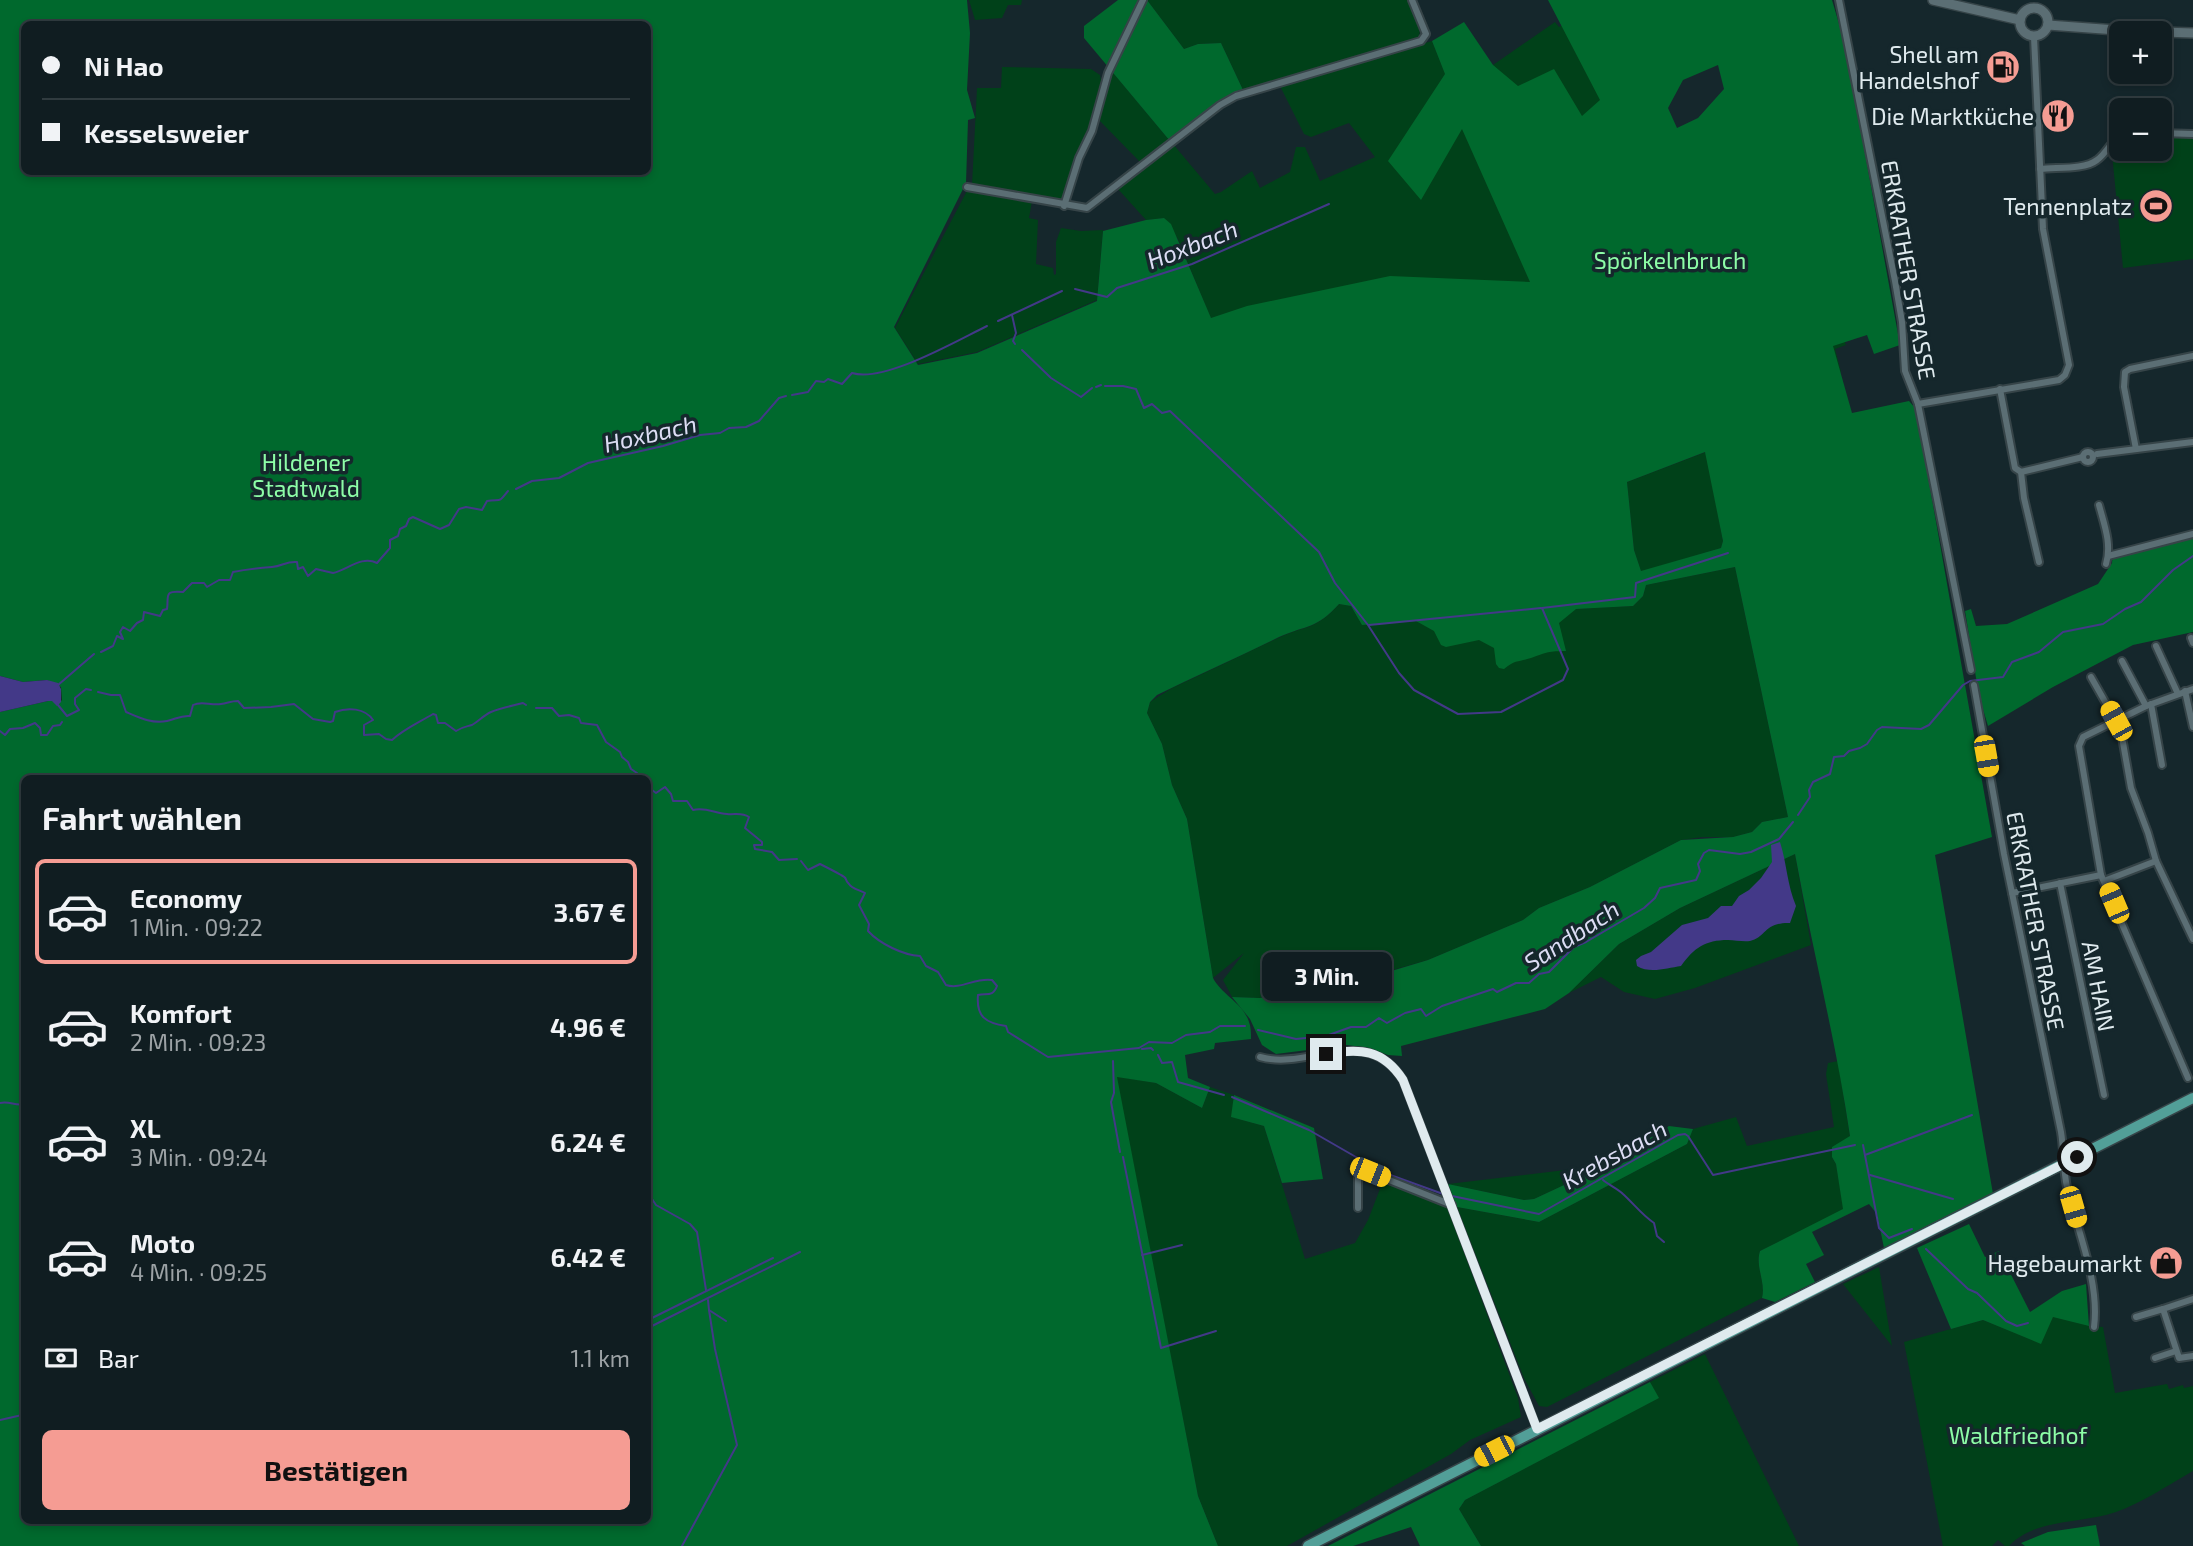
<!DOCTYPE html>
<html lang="de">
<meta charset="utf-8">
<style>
:root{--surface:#101d21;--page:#1e2a2e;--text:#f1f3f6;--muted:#9ca2a5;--line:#303b3f;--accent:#f59c93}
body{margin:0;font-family:"Exo 2",sans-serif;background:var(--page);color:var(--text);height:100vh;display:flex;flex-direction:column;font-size:26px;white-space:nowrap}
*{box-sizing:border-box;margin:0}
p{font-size:23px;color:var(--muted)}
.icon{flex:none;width:38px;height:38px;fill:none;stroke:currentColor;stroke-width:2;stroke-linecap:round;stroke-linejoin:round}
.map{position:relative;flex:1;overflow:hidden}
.panel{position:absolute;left:21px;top:775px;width:630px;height:749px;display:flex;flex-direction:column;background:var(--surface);border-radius:10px;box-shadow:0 4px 10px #0003,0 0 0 2px var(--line)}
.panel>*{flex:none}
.hud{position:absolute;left:21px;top:21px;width:630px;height:154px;border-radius:10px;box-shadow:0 4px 10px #0003,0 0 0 2px var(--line);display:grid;align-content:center;height:154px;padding:0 21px;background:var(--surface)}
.tools{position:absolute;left:2109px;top:21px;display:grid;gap:14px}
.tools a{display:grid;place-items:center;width:63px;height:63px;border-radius:10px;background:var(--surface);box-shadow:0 4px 10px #0003,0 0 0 2px var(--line);font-size:35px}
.end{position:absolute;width:32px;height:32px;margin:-16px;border:9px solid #dfeaee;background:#111;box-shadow:0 0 0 4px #111}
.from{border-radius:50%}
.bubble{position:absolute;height:49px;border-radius:10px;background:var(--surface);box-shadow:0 4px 10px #0003,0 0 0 2px var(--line);font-size:23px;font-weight:700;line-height:49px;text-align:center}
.car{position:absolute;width:21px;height:42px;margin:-21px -10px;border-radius:9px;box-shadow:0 0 5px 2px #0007;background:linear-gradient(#f5c518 24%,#345 0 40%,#f5c518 0 76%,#345 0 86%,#f5c518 0)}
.hud b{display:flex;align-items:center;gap:24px;height:66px;font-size:26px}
.hud b+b{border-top:2px solid var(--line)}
.hud i{width:18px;height:18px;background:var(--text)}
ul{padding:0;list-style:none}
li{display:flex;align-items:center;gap:21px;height:105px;margin:0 14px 10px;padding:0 7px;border:4px solid transparent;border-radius:10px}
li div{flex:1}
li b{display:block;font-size:26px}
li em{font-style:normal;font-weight:700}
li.selected{border-color:var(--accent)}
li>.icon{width:63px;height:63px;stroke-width:1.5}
h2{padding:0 21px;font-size:32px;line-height:84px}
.pay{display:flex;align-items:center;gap:18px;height:77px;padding:0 21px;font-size:26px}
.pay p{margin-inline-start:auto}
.primary-button{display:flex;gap:14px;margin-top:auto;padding:14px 21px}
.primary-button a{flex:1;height:80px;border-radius:10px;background:var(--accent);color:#111;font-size:28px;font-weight:700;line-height:80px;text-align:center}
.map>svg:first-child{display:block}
.green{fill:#004119}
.forest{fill:#00692d;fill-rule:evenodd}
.water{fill:#433988}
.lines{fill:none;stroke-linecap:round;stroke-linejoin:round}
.stream{stroke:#433988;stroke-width:2}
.street-casing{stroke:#364448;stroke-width:10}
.secondary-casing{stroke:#364448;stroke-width:12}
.primary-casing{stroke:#364448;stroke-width:13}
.street{stroke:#5b6e74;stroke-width:6}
.secondary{stroke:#5b6e74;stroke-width:9}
.primary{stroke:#529f98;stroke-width:10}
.route{stroke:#dfeaee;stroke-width:9}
.labels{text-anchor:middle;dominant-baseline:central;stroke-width:7;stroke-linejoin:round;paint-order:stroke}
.poi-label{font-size:23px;fill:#dfeaee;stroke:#15272c;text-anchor:end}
.park-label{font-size:23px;fill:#8dfda7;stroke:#15272c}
.street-label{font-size:23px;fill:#dfeaee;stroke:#15272c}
.water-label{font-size:24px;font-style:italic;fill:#dcddf4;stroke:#15272c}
</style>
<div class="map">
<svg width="2193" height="1546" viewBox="0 0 2193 1546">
<rect width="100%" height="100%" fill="#15272c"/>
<g class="green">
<polygon points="969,0 1022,0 1021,5 1008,5 1002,18 975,20"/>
<polygon points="1147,0 1408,0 1420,30 1419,37 1243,90 1221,43 1198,44 1184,49"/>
<path d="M1555,22L1559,27L1563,25L1612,109L1812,251L1846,345L1835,349L1841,372L1729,405L1506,488L1576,609L1633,606L1643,596L1646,585L1735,567L1788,817L1762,822L1752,832L1733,837H1702L1681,840L1590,887L1539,908L1523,920L1428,960L1378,974L1260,998L1232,997L1223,980L1244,953L1213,978L1187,819L1172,785L1162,744L1147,713L1150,702L1172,688C1207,672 1242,655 1278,638C1306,625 1316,630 1339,604L1351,606L1362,625L1224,314L1211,319L1178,239L1164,218L1146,220L1118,189L1173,144L1215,194L1221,192L1252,171L1260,188L1290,172L1296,147H1305L1320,181L1375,157L1349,123L1311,137L1304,134L1280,86L1432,41L1445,73L1506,77L1493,65Z"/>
<polygon points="1002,67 1091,69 1100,75 1101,81 1088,131 1060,203 972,185 977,88 1001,88"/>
<polygon points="1111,70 1170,141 1142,164 1098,119"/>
<polygon points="2160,137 2193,138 2193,259 2123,268 2112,153 2114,147 2121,140 2121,149 2160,149"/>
<polygon points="969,187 1032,201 1029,218 1038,220 1036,264 1053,268 1054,275 1056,274 1056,242 1061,228 1081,231 1103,230 1097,300 977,352 918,364 895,328"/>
<polygon points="1706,452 1723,541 1721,548 1641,572 1634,550 1627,482"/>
<polygon points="1795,854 1811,945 1695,988 1655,999 1624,992 1601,977 1569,993 1619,944 1680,908"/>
<path d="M1838,1061L1850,1137L1832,1147V1157L1836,1164L1844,1210L1760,1251C1755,1267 1766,1282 1762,1298L1547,1407L1539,1406L1524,1378L1457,1207L1539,1222L1687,1144L1693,1129L1736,1117L1747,1146L1834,1127L1826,1074L1828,1063Z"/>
<polygon points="1116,1076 1156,1083 1202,1108 1210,1087 1234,1095 1232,1117 1264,1126 1305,1259 1355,1243 1368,1220 1383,1181 1446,1204 1518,1398 1521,1417 1470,1440 1451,1454 1287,1546 1218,1546 1198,1496"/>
<polygon points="1607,1165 1534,1199 1524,1200 1448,1184"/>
<polygon points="1879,1267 1892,1346 1843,1284"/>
<path d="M2053,1316L2089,1326L2103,1327L2115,1393L2167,1384L2169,1389L2183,1385L2184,1388L2193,1386V1471C2170,1484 2140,1504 2116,1512C2082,1524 2035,1518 2009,1546H2005L1998,1540L1992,1546H1943L1904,1342L1983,1320L2040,1343Z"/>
<polygon points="1705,1354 1799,1546 1481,1546 1459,1509 1465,1500 1658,1398 1650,1382"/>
</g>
<g class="forest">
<path d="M0,0H967L970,33L967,90L975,118L968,120L966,183L894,327L918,365L977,353L1097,301L1103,231L1146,220L1164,218L1171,224L1211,318L1247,306L1390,276L1530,282L1462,129L1421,200L1388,161L1445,74L1432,41L1464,22L1493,65L1518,86L1554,69L1582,116L1600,100L1548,0H1832L1845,44L1900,345L1874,354L1867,335L1833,346L1852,413L1909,401L1916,409L1992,837L1935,855L1993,1194L1884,1248L1877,1214L1869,1204L1812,1232L1824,1255L1806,1264L1815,1282L1775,1302L1762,1298C1766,1282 1755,1267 1760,1251L1843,1209L1836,1164L1832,1157V1147L1850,1136C1836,1041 1812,948 1795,854L1680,908L1619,944L1569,993L1545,1009L1401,1046L1402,1056L1388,1055L1370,1048L1347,1045L1276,1054L1262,1045L1250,1019L1232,997L1260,998L1378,975L1428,960L1523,920L1539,908L1590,887L1681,840L1733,837L1752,832L1762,822L1788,817L1735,567L1646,585L1643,596L1633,606L1576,609L1559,623L1566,651C1549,651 1547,652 1531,658C1519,662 1516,659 1504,669L1499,668L1496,664L1494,648L1479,640L1446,647L1441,645L1434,631L1416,621L1362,625L1351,606L1339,604C1317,629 1306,625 1279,637C1239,657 1197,675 1157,695L1150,702L1147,713L1162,744L1172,785L1187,819L1213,978C1221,994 1244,1004 1249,1022C1251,1027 1251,1034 1251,1039L1215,1043L1214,1049L1185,1055L1188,1078L1210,1087L1202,1108L1156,1083L1117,1077L1198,1496L1218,1546H0V712L48,701L52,700L57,705L62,700L61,687L47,680L23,682L0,676ZM24,24H648V172H24ZM1718,65L1724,89L1698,118L1677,128L1668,108L1683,80ZM1705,452L1723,541L1721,548L1641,571L1634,550L1627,482ZM24,779H648V1521H24Z"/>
<polygon points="1118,0 1147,0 1184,49 1198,44 1221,43 1243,90 1230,97 1170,141 1084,38 1084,26"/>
<polygon points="2193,530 2193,632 2133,645 2053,687 1988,726 1979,696 1965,611 1971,609 1976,626 2007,624 2098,584 2112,563 2113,552"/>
<polygon points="1234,1095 1314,1128 1323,1179 1282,1183 1264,1126 1231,1117"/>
<polygon points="1669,1126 1693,1129 1687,1144 1539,1222 1457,1207 1448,1184 1524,1200 1534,1199 1607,1165"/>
<polygon points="1969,1224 1985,1257 1999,1251 2030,1312 2062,1291 2086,1284 2089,1326 2053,1317 2041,1344 1983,1320 1951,1329 1917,1248"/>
<polygon points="1650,1382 1659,1398 1465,1500 1459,1509 1481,1546 1420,1546 1411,1527 1353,1546 1328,1546"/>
<polygon points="2096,1525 2100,1546 2025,1546 2021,1543 2048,1532"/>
</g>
<g class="water">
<polygon points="0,676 23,682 47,680 58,683 61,689 61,702 57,706 52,701 48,701 0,712"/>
<path d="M1780,842C1787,864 1787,885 1796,906L1790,923C1764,922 1766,938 1750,941C1743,942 1735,940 1728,940C1705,940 1694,948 1681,966C1667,968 1650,974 1637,966L1636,960L1641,956L1651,952L1682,925L1708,918L1721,906H1732L1739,896L1749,890L1761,878L1772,862L1771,845Z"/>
</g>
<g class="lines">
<g class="stream">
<polyline points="1075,289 1107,297 1117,288 1192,264 1329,204"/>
<polyline points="1012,315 1016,333 1013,341 1015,344"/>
<polyline points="998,321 1062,291"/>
<polyline points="1022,350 1051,378 1081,397 1092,388"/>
<polyline points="1105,386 1123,386 1136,389 1144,408 1152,404 1162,413 1170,411 1319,552 1335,583 1368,625 1399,673 1414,690 1458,714 1501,712 1563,680 1568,669 1542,608 1635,597 1636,583 1728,553"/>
<polyline points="1096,387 1101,385"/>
<path d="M792,395L808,392L816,381L824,382L828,379L842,384L852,373C884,383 956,341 987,326"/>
<polyline points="516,489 532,481 559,478 588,463 663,446 700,435 720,433 729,428 746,427 759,421 779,398 786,396"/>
<polyline points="1369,625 1541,608"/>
<path d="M101,652L113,646L117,636L123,639L120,632L123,627L130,631L137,623L143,620L144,612L160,616L163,610L167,609C169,596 163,590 183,592L192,583H204L207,587L219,580H230L233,572C247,569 258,568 272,567C283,566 286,561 297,562L298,569L303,567L308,576L316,569L333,573C347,570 362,555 377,563L390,548V540L398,536L400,529L406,526L409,519L413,517L440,529L449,525L459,509L466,507L482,510L487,501C503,499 498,503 508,491"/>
<polyline points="58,685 94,654"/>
<path d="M98,692L111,695H120L126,712C140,718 152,724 167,721C176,719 181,715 190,716L193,705C202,700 211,706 221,704C228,703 231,701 238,701L244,708L271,707L294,704L313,719L330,722L333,721L335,712C348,707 365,708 373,720L364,725V735L379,734L386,739L392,740C404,729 418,723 433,714L436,715L438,723H445L456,731C462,727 465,727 472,725C479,721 484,715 491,712C501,708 512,706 523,703L526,705"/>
<polyline points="58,705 67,716 79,710 75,704 75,698 86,689 91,690"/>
<polyline points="536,708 552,708 559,716 569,715 579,718 581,723 597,725 606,742 620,752 622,757 628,762 631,769 637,773 639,779"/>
<polyline points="0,731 5,735 10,729 23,728 35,723 40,728 41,735 47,735 53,726 60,725 62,722"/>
<path d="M648,787L656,793L665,787L671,794L673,801H687L693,810C706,807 714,813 727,814C735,815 741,812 749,817L745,828L762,842V845H754L755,849L772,852L779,860L797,859"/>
<polyline points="1798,815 1810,797 1809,790 1813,782 1830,774 1834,757 1844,756 1849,751 1860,748 1867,744 1877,730 1882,727 1921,729 1929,725 1963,685 1970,681 2003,677 2012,662 2039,652 2063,632 2103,624 2125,609 2141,602 2173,570 2193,556"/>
<path d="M801,861L808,870L820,864C826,867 834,871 841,875C849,879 843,878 849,884C852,889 860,890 865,893L859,905L869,924L868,931C880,944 903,955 920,956L926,966L938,972L946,985C961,990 976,977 992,980L997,986C993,997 987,993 978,995C976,1017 986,1023 1006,1026L1008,1032L1048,1057L1139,1048L1149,1042L1172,1043L1186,1035L1210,1032L1220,1026H1245"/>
<polyline points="1258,1030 1296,1039 1326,1036 1351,1027 1366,1027 1379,1018 1387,1023 1405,1013 1421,1009 1426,1016 1442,1006 1493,989 1497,992 1516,983 1529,983 1539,974 1549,972 1574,947 1586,942 1644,908 1655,898 1660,888 1696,880 1700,871 1698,864 1704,853 1709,850 1740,854 1751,852 1779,839 1793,822"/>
<polyline points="1142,1049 1151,1048 1153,1050"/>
<polyline points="1158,1055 1162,1063 1172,1062 1178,1082 1224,1095"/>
<polyline points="1113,1061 1114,1093 1111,1102 1120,1152"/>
<polyline points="1232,1097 1309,1130 1382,1172 1443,1194"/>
<path d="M0,1103C10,1101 15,1106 24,1104"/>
<polyline points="1863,1145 1879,1228 1889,1238 1912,1229"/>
<polyline points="1865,1155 1972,1115"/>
<polyline points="1123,1157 1161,1348 1216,1331"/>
<polyline points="1870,1175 1953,1199"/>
<path d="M1603,1180C1609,1185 1618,1189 1623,1194C1634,1204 1642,1215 1654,1223L1657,1236L1664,1242"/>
<polyline points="648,1193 656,1205 690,1224 697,1232 706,1290"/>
<polyline points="1452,1196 1539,1214 1678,1135 1685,1134 1688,1136 1713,1175 1855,1145"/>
<polyline points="1926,1249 1968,1289 1977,1293 2006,1321 2017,1326 2028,1323"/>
<polyline points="1142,1255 1182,1245"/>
<polyline points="708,1300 709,1310 726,1321"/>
<polyline points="648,1320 773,1258"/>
<polyline points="648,1328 800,1252"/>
<polyline points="0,1420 22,1415"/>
<polyline points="682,1546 737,1445 715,1349 709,1310"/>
</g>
<g class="street-casing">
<g id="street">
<polyline points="1839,0 1895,281 1902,322 1905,371 1918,404 1971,670"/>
<polyline points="2160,133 2193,134"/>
<path d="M2040,169C2057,167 2084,170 2097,160C2107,153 2111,141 2121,134"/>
<polyline points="967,187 1087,208 1220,105 1236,96 1421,41 1426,34 1412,0"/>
<polyline points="1064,206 1079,158 1092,131 1108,73 1143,0"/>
<polyline points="2000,389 2015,468 2021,472"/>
<polyline points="1918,404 2059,380 2065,375 2069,365 2043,229 2034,37"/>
<polyline points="2136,449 2124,387 2125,372 2130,369 2193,356"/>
<circle cx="2088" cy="457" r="5"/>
<polyline points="2097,454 2193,442"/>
<path d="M2099,505C2104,524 2112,544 2106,564"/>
<polyline points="2108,556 2193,534"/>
<polyline points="2039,562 2024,498 2021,472 2083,457"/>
<polyline points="2191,638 2193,643"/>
<polyline points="2156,646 2178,694"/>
<polyline points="2122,661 2146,706"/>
<polyline points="2091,677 2116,721"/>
<path d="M1974,685L2004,854L2061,1132C2064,1150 2063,1169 2067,1187C2077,1230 2100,1282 2094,1327"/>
<polyline points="2185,691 2193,727"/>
<polyline points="2151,704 2162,765"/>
<polyline points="2119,720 2131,788 2148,833 2156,861 2193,939"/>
<polyline points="2104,881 2156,861"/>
<polyline points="2060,883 2104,1095"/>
<polyline points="2012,893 2101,875"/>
<path d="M1260,1057C1310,1071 1366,1022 1403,1080L1537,1429"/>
<polyline points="2188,1078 2101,875 2079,746 2083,737 2146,706 2193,689"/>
<polyline points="1358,1208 1358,1178 1363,1173 1369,1172 1452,1205"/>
<polyline points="2193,1299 2163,1309 2179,1358 2193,1356"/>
<polyline points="2136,1317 2163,1309"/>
<polyline points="2155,1358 2176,1351"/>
</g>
</g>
<g class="secondary-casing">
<g id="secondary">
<polyline points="1933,0 2020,20"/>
<circle cx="2034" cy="22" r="14"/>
<polyline points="2048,25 2130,31 2193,33"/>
</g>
</g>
<g class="primary-casing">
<polyline id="primary" points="1308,1546 2193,1098"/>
</g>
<use href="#street" class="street"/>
<use href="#secondary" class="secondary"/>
<use href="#primary" class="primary"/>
</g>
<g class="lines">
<path class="route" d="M1326,1054C1360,1048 1383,1049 1403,1080L1537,1429L2077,1157"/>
</g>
<defs>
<g id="fuel-disc" transform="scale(1.75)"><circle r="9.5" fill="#f59c93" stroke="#15272c"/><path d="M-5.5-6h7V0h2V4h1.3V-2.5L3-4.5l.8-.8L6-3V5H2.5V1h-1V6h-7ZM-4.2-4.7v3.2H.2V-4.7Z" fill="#111"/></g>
<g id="restaurant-disc" transform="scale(1.75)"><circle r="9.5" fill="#f59c93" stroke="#15272c"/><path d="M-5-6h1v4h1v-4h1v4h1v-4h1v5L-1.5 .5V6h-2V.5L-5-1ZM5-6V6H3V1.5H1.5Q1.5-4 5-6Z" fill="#111"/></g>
<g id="stadium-disc" transform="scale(1.75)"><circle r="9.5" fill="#f59c93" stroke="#15272c"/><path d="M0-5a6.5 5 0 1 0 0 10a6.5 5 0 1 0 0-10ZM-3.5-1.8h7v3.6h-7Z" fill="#111"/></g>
<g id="shop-disc" transform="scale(1.75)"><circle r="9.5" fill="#f59c93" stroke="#15272c"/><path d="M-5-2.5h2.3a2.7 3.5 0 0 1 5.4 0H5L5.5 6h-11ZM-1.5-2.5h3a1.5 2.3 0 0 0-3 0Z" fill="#111"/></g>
</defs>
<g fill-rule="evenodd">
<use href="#fuel-disc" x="2003" y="67"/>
<use href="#restaurant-disc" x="2058" y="116"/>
<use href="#stadium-disc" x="2156" y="206"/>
<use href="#shop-disc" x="2166" y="1263"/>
</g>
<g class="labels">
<g class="poi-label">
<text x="1979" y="54">Shell am<tspan x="1979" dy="26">Handelshof</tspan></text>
<text x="2034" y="116">Die Marktküche</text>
<text x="2132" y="206">Tennenplatz</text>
<text x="2142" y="1263">Hagebaumarkt</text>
</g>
<g class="park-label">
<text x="1670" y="260">Spörkelnbruch</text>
<text x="306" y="462">Hildener<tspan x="306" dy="26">Stadtwald</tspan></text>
<text x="2018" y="1435">Waldfriedhof</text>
</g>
<g class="street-label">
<text transform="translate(1909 270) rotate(80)">ERKRATHER STRASSE</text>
<text transform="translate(2036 921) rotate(79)">ERKRATHER STRASSE</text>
<text transform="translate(2099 986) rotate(79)">AM HAIN</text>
</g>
<g class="water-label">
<text transform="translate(1192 244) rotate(-21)">Hoxbach</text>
<text transform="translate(650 433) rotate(-13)">Hoxbach</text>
<text transform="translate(1571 935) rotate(-33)">Sandbach</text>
<text transform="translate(1614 1154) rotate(-29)">Krebsbach</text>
</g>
</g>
</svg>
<div class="tools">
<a>+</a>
<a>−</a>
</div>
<i class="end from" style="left:2077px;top:1157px"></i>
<i class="end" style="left:1326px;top:1054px"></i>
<div class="bubble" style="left:1262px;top:952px;width:130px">3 Min.</div>
<i class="car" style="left:2116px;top:721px;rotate:331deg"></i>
<i class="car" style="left:1986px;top:756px;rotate:170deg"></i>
<i class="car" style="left:2114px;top:903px;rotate:337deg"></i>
<i class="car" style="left:1370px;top:1172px;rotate:112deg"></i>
<i class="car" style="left:2073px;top:1207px;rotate:164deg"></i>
<i class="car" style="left:1494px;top:1451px;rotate:243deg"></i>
<div class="hud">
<b><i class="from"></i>Ni Hao</b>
<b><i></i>Kesselsweier</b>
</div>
<section class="panel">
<h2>Fahrt wählen</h2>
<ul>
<li class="selected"><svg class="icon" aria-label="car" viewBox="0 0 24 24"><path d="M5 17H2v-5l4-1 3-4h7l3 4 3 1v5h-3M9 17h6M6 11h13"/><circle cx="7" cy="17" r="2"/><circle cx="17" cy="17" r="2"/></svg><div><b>Economy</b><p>1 Min. · 09:22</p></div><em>3.67 €</em></li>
<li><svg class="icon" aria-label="car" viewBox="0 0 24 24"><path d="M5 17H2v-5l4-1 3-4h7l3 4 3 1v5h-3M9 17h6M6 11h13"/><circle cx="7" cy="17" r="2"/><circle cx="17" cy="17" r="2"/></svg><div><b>Komfort</b><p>2 Min. · 09:23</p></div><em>4.96 €</em></li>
<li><svg class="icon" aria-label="car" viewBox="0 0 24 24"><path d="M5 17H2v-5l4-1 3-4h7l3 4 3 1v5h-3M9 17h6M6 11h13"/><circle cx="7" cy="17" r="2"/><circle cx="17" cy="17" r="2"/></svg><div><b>XL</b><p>3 Min. · 09:24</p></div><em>6.24 €</em></li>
<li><svg class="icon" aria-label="car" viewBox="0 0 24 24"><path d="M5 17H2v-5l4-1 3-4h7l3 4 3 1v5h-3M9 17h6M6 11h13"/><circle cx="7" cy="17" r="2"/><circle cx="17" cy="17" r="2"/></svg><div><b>Moto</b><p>4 Min. · 09:25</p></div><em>6.42 €</em></li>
</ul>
<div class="pay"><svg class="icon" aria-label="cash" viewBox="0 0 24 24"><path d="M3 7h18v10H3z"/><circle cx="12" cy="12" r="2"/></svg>Bar<p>1.1 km</p></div>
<div class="primary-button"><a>Bestätigen</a></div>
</section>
</div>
